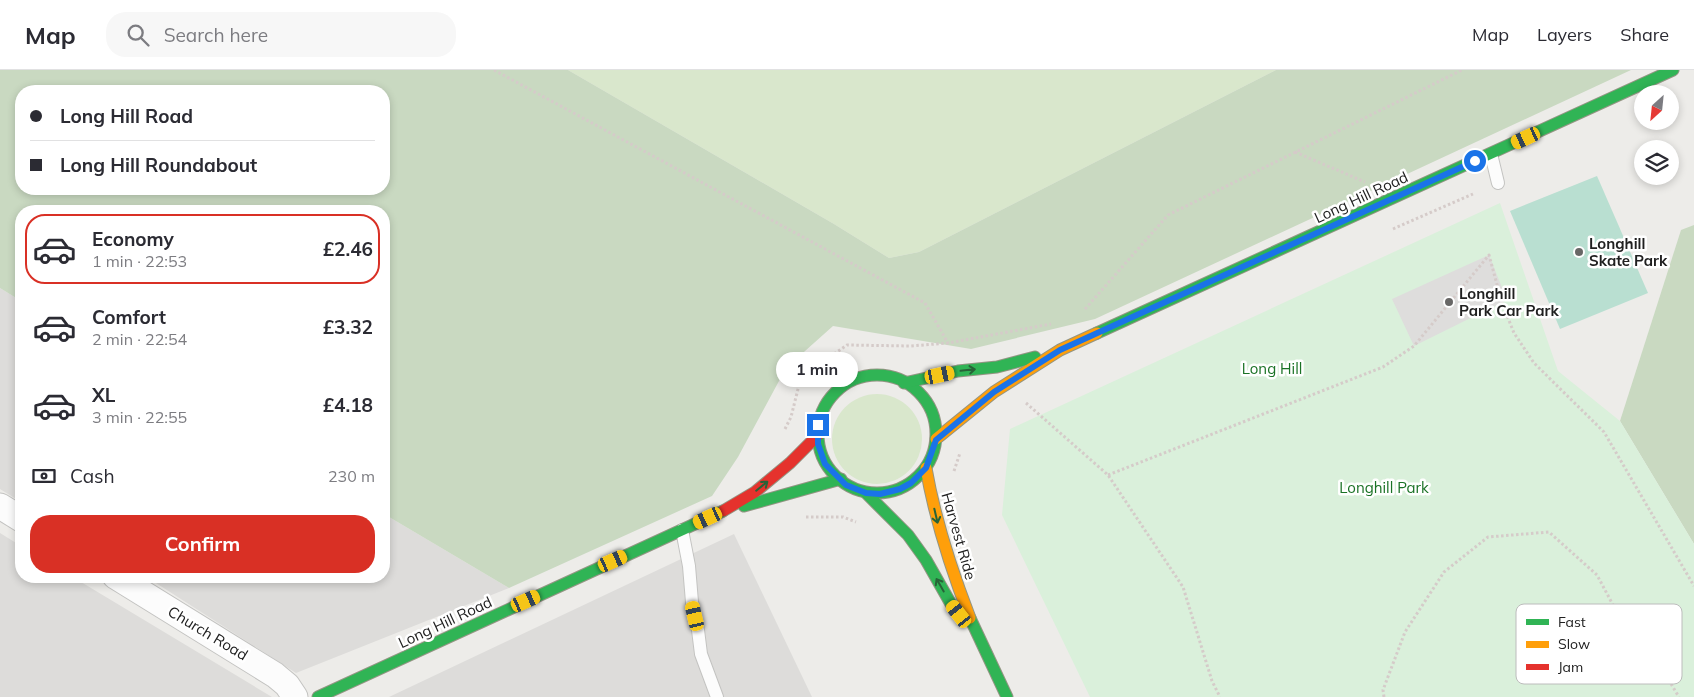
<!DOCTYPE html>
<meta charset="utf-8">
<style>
:root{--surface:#fff;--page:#f7f7f7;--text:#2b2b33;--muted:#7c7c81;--line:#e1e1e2;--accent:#d93025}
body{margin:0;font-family:Mulish,sans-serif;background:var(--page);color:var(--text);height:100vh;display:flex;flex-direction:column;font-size:19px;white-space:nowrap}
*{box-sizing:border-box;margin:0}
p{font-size:16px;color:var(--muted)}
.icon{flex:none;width:28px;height:28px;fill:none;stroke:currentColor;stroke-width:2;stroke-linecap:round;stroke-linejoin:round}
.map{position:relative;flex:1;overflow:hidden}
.sheet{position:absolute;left:15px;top:135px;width:375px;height:378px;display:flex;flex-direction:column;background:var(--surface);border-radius:20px;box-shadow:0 2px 8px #0003}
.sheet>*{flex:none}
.top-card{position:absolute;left:15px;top:15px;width:375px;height:110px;border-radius:20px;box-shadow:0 2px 8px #0003;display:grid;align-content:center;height:110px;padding:0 15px;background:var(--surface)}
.needle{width:32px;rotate:207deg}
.buttons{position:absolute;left:1634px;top:15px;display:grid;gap:10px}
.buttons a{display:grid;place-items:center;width:45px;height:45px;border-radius:50%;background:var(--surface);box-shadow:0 2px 8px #0003;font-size:25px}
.end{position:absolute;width:22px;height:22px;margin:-11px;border:6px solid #1a73e8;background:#fff;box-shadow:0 0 0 2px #fff}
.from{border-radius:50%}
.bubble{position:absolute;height:35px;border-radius:18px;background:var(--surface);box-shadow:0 2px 8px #0003;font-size:16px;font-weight:700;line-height:35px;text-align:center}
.car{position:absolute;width:15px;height:30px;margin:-15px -8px;border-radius:6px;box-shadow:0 0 4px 1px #0007;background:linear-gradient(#f5c518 24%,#345 0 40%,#f5c518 0 76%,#345 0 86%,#f5c518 0)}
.top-card b{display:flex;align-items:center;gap:18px;height:48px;font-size:19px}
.top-card b+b{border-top:1px solid var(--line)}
.top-card i{width:12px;height:12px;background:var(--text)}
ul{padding:9px 0 0;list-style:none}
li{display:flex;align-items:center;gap:15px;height:70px;margin:0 10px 8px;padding:0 5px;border:2px solid transparent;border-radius:20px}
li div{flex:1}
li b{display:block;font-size:19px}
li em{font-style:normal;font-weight:700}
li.current{border-color:var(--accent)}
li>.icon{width:45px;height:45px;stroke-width:1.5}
.pay{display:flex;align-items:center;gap:12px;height:55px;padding:0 15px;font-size:19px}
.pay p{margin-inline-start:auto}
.primary-button{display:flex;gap:10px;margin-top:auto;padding:10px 15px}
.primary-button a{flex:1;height:58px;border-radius:20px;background:var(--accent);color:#fff;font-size:20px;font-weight:700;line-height:58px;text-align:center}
header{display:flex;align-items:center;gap:30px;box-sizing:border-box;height:70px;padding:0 25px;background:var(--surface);border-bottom:1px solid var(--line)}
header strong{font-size:24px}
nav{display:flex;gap:28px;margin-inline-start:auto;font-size:18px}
.search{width:350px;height:45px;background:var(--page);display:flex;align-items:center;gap:12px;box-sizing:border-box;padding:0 18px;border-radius:20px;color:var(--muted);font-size:19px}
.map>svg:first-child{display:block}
.residential{fill:#dddcda}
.grass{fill:#d9e7cc}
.forest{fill:#c9d9c1;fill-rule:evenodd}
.park{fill:#daf0db}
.pitch{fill:#b9dfd1}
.parking{fill:#dedddc}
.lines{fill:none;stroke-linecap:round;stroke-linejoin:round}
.lane-casing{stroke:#c3c3c1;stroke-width:14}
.street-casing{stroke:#c3c3c1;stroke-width:27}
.fast-casing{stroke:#939583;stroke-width:13}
.slow-casing{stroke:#939583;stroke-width:13}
.jam-casing{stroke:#939583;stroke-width:13}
.path{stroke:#d5cbc9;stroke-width:3;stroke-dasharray:2.5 2.5;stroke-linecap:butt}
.lane{stroke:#fcfcfc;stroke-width:12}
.street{stroke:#fcfcfc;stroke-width:25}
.fast{stroke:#30b455;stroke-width:11}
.slow{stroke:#ff9f0a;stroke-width:11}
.jam{stroke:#e5322d;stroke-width:11}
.oneway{stroke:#276338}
.route{stroke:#1a73e8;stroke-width:6}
.poi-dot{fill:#686766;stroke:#fff;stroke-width:2}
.labels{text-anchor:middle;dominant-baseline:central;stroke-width:5;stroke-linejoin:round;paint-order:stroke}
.street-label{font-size:15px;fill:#202020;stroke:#fff}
.poi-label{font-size:15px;font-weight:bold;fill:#202020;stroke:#fff;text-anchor:start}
.park-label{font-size:15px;fill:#1a7225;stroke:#fff}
.key{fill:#fff;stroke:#bcbcbc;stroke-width:1}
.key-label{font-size:14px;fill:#202020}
</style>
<header>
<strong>Map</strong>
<div class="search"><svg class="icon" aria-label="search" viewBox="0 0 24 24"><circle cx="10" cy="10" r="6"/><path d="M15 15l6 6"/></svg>Search here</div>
<nav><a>Map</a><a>Layers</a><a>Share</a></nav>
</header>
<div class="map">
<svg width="1694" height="627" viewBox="0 0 1694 627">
<rect width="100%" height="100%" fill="#edece9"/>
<g class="residential">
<polygon points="0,218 21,231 21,432 0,419"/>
<polygon points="384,444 509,518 296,603 145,506 384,506"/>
<polygon points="0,463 21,476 21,506 71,506 272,627 0,627"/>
<polygon points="734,464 812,627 389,627"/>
</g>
<g class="grass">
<polygon points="568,0 1276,0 919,182 889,188 834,154"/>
<circle cx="877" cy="369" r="45"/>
</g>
<g class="forest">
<path d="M0,0H568L834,154L889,188L919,182L1276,0H1631L1095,249L971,279L833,256L786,298L738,387L712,426L509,518L384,444V141H21V231L0,218ZM21,21H384V119H21Z"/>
<polygon points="1694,155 1694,474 1620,351 1681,160"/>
</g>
<polygon class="park" points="1500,133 1558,301 1620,351 1694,474 1694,627 1090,627 1002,445 1010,359"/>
<polygon class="pitch" points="1597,106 1648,223 1560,259 1510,141"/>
<polygon class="parking" points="1489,185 1507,230 1414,276 1392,229"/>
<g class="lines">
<g class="lane-casing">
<g id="lane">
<polyline points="1491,84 1498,113"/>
<polyline points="682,460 689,496 692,532 698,560 701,584 717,627"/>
</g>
</g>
<g class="street-casing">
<g id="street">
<polyline points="0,436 21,449"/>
<polyline points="115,506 275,605 287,615 295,627"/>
</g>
</g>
<g class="fast-casing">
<g id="fast">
<polyline points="1097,263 1673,0"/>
<circle cx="877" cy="364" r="59"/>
<polyline points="904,313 958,301 997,297 1035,287"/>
<polyline points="866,423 908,465 926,490 951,534"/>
<polyline points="744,436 841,409"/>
<polyline points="970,548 1007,627"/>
<polyline points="318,627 723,441"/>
</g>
</g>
<g class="slow-casing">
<g id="slow">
<polyline points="936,369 994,322 1060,280 1097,263"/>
<path d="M926,398C935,450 951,499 970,548"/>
</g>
</g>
<g class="jam-casing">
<polyline id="jam" points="723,441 755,422 790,393 819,364"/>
</g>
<g class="path">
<polyline points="494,0 925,233 948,273"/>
<polyline points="1295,82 1365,112"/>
<polyline points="1393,159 1473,124"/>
<polyline points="1085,239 1168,145 1462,0"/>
<polyline points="1026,333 1108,405 1183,517 1212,611 1220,627"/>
<polyline points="785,359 791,347 801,307 847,275 911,276 948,273 1051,254"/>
<polyline points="954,401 960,383"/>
<polyline points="1108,405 1383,297 1414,276 1489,185 1502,233 1514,263 1534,293 1604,362 1694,516"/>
<polyline points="806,447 843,447 856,452"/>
<polyline points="1384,627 1383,620 1405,562 1444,502 1488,467 1549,462 1597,505 1620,548 1654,586 1679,627"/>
</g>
<use href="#lane" class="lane"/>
<use href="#street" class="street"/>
<use href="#fast" class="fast"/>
<use href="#slow" class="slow"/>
<use href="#jam" class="jam"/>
</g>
<defs><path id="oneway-shaft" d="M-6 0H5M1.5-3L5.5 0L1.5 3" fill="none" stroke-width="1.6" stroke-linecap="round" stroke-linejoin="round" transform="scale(1.25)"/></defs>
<g class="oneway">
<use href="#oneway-shaft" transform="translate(968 300) rotate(-6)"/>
<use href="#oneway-shaft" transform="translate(762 416) rotate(-39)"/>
<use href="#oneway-shaft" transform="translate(936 446) rotate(77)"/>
<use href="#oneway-shaft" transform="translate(940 515) rotate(-120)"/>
</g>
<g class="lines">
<polyline class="route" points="818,355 818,374 825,394 846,415 866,423 880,424 900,419 911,413 926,398 936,370 994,322 1060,280 1475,91"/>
</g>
<g class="poi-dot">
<circle cx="1579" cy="182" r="5"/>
<circle cx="1449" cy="232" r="5"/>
</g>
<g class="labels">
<g class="street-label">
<text transform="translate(1361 127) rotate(-25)">Long Hill Road</text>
<text transform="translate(959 466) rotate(74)">Harvest Ride</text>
<text transform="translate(445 552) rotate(-25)">Long Hill Road</text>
<text transform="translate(208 563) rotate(31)">Church Road</text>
</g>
<g class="poi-label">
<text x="1589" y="173">Longhill<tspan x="1589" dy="17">Skate Park</tspan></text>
<text x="1459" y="223">Longhill<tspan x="1459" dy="17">Park Car Park</tspan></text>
</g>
<g class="park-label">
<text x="1272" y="298">Long Hill</text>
<text x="1384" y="417">Longhill Park</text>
</g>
</g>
<rect x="1516" y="534" width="166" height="80" rx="8" class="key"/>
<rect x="1526" y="549" width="23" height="6" fill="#30b455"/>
<rect x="1526" y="571" width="23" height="7" fill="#ff9f0a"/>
<rect x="1526" y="594" width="23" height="6" fill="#e5322d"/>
<g class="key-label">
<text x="1558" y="557">Fast</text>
<text x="1558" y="579">Slow</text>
<text x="1558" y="602">Jam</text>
</g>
</svg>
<div class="buttons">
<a><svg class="needle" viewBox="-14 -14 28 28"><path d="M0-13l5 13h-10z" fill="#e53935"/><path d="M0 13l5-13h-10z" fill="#7c7c81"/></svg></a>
<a><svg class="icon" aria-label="layers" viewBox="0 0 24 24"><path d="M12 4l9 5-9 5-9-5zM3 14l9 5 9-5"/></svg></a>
</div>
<i class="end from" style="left:1475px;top:91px"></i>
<i class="end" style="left:818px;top:355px"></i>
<div class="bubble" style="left:776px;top:282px;width:82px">1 min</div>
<i class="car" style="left:1526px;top:68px;rotate:245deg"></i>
<i class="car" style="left:940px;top:305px;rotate:78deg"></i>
<i class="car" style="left:708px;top:448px;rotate:245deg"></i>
<i class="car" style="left:613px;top:491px;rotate:66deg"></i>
<i class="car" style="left:526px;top:531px;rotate:66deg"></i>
<i class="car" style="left:959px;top:544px;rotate:322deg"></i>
<i class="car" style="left:695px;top:546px;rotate:347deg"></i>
<div class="top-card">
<b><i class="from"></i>Long Hill Road</b>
<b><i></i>Long Hill Roundabout</b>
</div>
<section class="sheet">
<ul>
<li class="current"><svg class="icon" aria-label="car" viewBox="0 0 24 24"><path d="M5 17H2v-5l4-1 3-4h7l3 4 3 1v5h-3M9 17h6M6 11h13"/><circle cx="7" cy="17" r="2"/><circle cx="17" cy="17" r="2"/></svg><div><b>Economy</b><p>1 min · 22:53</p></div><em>£2.46</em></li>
<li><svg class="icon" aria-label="car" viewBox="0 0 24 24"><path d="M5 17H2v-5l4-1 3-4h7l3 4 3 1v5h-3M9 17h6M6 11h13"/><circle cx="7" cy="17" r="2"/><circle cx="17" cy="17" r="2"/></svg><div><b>Comfort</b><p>2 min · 22:54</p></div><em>£3.32</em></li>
<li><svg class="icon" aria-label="car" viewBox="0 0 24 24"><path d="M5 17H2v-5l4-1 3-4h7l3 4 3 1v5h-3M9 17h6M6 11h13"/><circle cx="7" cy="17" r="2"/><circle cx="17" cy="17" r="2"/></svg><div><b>XL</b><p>3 min · 22:55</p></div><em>£4.18</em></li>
</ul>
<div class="pay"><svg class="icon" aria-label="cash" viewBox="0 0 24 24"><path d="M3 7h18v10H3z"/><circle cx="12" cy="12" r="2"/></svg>Cash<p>230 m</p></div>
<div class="primary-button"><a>Confirm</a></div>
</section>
</div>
